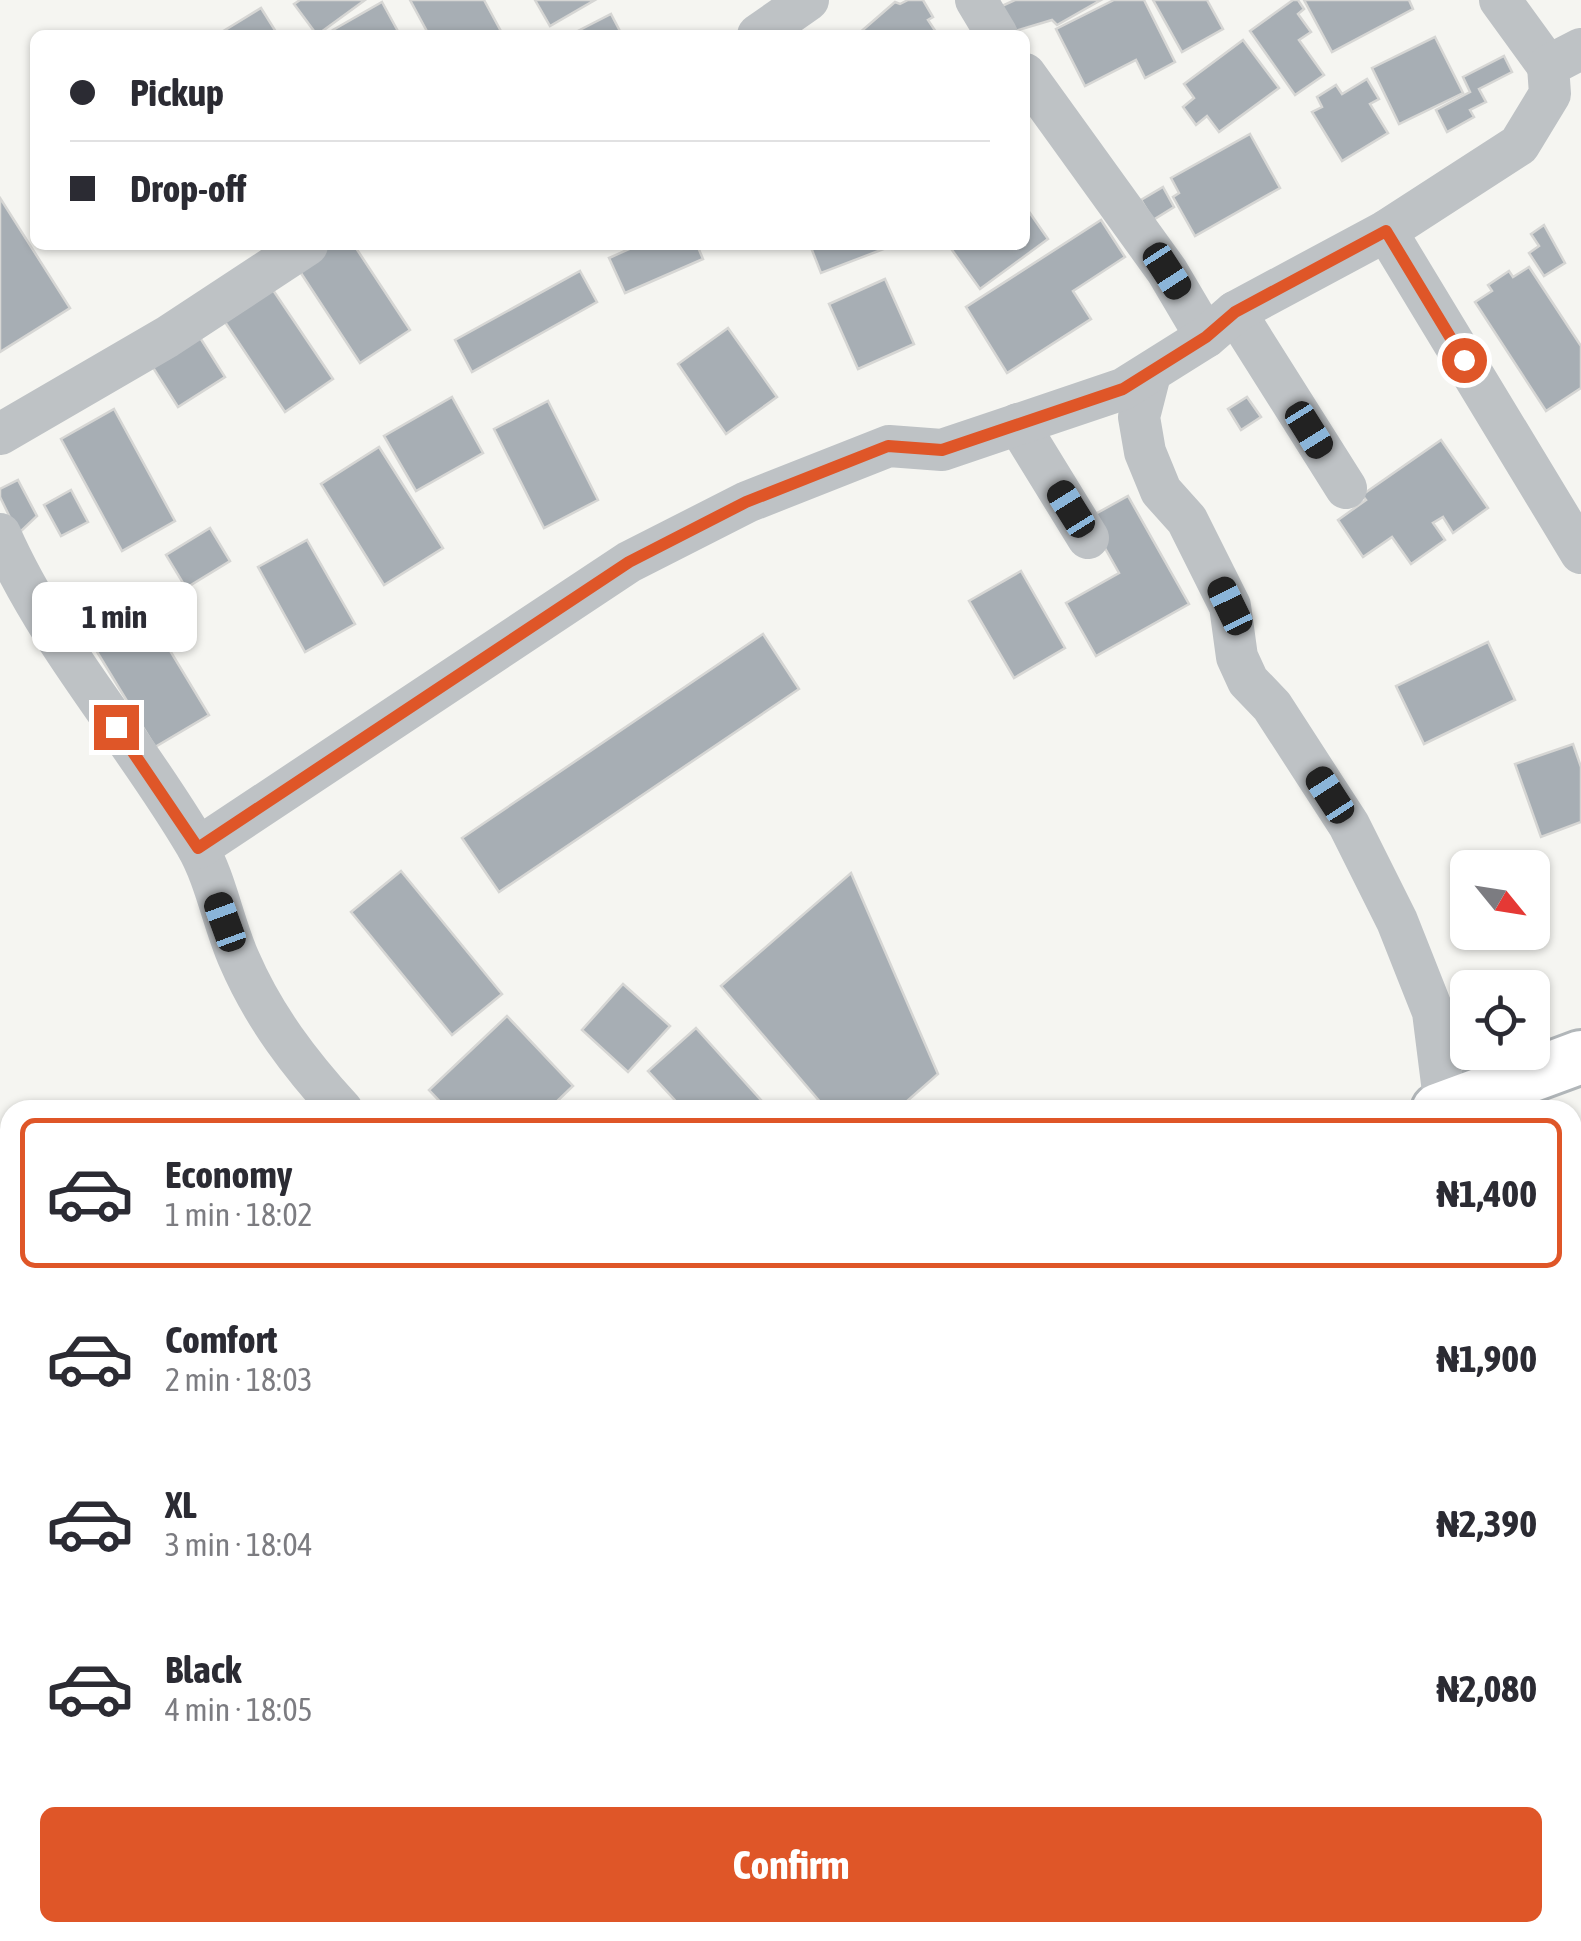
<!DOCTYPE html>
<meta charset="utf-8">
<style>
:root{--surface:#fff;--page:#f7f7f7;--text:#2b2b33;--muted:#7c7c81;--line:#e1e1e2;--accent:#df5628}
body{margin:0;font-family:"Asap Condensed",sans-serif;background:var(--page);color:var(--text);height:100vh;display:flex;flex-direction:column;font-size:38px;white-space:nowrap}
*{box-sizing:border-box;margin:0}
p{font-size:32px;color:var(--muted)}
.icon{flex:none;width:55px;height:55px;fill:none;stroke:currentColor;stroke-width:2;stroke-linecap:round;stroke-linejoin:round}
.map{position:relative;flex:1;overflow:hidden}
.drawer{position:absolute;left:0px;top:1100px;width:1582px;height:842px;display:flex;flex-direction:column;background:var(--surface);border-radius:30px 30px 0 0;box-shadow:0 2px 8px #0004}
.drawer>*{flex:none}
.hud{position:absolute;left:30px;top:30px;width:1000px;height:220px;border-radius:15px;box-shadow:0 2px 8px #0004;display:grid;align-content:center;height:220px;padding:0 40px;background:var(--surface)}
.needle{width:65px;rotate:120deg}
.controls{position:absolute;left:1450px;top:850px;display:grid;gap:20px}
.controls a{display:grid;place-items:center;width:100px;height:100px;border-radius:15px;background:var(--surface);box-shadow:0 2px 8px #0004;font-size:50px}
.end{position:absolute;width:45px;height:45px;margin:-22px;border:12px solid #df5628;background:#fff;box-shadow:0 0 0 5px #fff}
.from{border-radius:50%}
.bubble{position:absolute;height:70px;border-radius:15px;background:var(--surface);box-shadow:0 2px 8px #0004;font-size:32px;font-weight:700;line-height:70px;text-align:center}
.car{position:absolute;width:30px;height:60px;margin:-30px -15px;border-radius:12px;box-shadow:0 0 8px 2px #0007;background:linear-gradient(#222 24%,#8ab4d8 0 40%,#222 0 76%,#8ab4d8 0 86%,#222 0)}
.hud b{display:flex;align-items:center;gap:35px;height:95px;font-size:38px}
.hud b+b{border-top:2px solid var(--line)}
.hud i{width:25px;height:25px;background:var(--text)}
ul{padding:18px 0 0;list-style:none}
li{display:flex;align-items:center;gap:30px;height:150px;margin:0 20px 15px;padding:0 20px;border:5px solid transparent;border-radius:15px}
li div{flex:1}
li b{display:block;font-size:38px}
li em{font-style:normal;font-weight:700}
li.on{border-color:var(--accent)}
li>.icon{width:90px;height:90px;stroke-width:1.5}
.primary-button{display:flex;gap:20px;margin-top:auto;padding:20px 40px}
.primary-button a{flex:1;height:115px;border-radius:15px;background:var(--accent);color:#fff;font-size:40px;font-weight:700;line-height:115px;text-align:center}
.map>svg:first-child{display:block}
.building{fill:#a7aeb4;stroke:#d6d6d4;stroke-width:2.5}
.lines{fill:none;stroke-linecap:round;stroke-linejoin:round}
.major-casing{stroke:#b1b6b9;stroke-width:58}
.minor{stroke:#bec2c5;stroke-width:42}
.major{stroke:#fff;stroke-width:52}
.route{stroke:#df5628;stroke-width:12}
</style>
<div class="map">
<svg width="1581" height="1941" viewBox="0 0 1581 1941">
<rect width="100%" height="100%" fill="#f5f5f1"/>
<g class="building">
<polygon points="300,0 365,0 317,35 294,4"/>
<polygon points="410,0 484,0 503,35 429,35"/>
<polygon points="535,0 595,0 550,26"/>
<polygon points="908,0 923,0 933,17 928,20 938,35 857,35 895,2 900,4"/>
<polygon points="1015,0 1101,0 1057,25 1052,20 1002,35 984,14"/>
<polygon points="1114,0 1144,0 1175,62 1145,78 1136,60 1085,86 1056,29"/>
<polygon points="1153,0 1207,0 1223,29 1182,52"/>
<polygon points="1293,0 1298,0 1304,9 1298,14 1311,32 1299,40 1324,75 1295,95 1250,31"/>
<polygon points="1304,0 1409,0 1413,9 1332,52"/>
<polygon points="382,2 400,35 336,35 333,30"/>
<polygon points="261,8 278,35 217,35"/>
<polygon points="611,14 622,35 570,35"/>
<polygon points="1435,37 1463,93 1399,124 1372,68"/>
<polygon points="1243,40 1279,88 1219,132 1207,116 1196,125 1183,107 1194,98 1184,84"/>
<polygon points="1504,56 1512,72 1479,89 1486,102 1470,110 1474,117 1447,132 1436,110 1470,92 1463,77"/>
<polygon points="1367,79 1379,99 1370,104 1388,133 1342,161 1312,112 1322,107 1317,97 1336,85 1342,94"/>
<polygon points="1250,134 1280,188 1195,236 1173,197 1179,193 1171,178"/>
<polygon points="1163,187 1174,207 1153,220 1141,200"/>
<polygon points="0,198 70,308 0,352"/>
<polygon points="1025,206 1048,239 980,289 952,250 959,245 1025,245"/>
<polygon points="1101,220 1125,257 1073,291 1091,319 1007,373 966,307"/>
<polygon points="1544,225 1565,263 1544,276 1529,253 1539,246 1531,234"/>
<polygon points="324,245 354,245 410,330 360,363 295,264"/>
<polygon points="638,245 697,245 703,259 625,293 609,258"/>
<polygon points="810,245 894,245 821,273"/>
<polygon points="1529,267 1581,346 1581,388 1546,411 1475,302 1492,291 1488,285 1509,271 1513,277"/>
<polygon points="580,271 597,302 472,372 455,340"/>
<polygon points="885,279 914,344 858,369 829,304"/>
<polygon points="273,290 333,379 285,412 225,322"/>
<polygon points="728,328 777,397 726,434 678,364"/>
<polygon points="199,336 225,377 178,407 152,366"/>
<polygon points="452,397 483,453 416,491 384,436"/>
<polygon points="1247,397 1261,417 1241,430 1228,409"/>
<polygon points="548,401 598,500 544,528 494,429"/>
<polygon points="114,409 175,521 122,551 61,439"/>
<polygon points="1441,440 1488,508 1453,533 1443,517 1433,523 1445,540 1411,564 1392,537 1363,557 1338,520 1366,500 1362,495"/>
<polygon points="379,447 443,548 384,585 321,484"/>
<polygon points="18,480 37,516 18,534 0,497 0,489"/>
<polygon points="71,490 88,522 61,536 44,505"/>
<polygon points="1128,496 1189,604 1096,656 1066,603 1119,573 1088,518"/>
<polygon points="210,528 230,561 186,588 166,555"/>
<polygon points="307,540 355,624 305,652 258,567"/>
<polygon points="1021,571 1065,648 1014,678 969,601"/>
<polygon points="131,586 209,715 155,747 77,619"/>
<polygon points="763,634 799,689 499,892 462,838"/>
<polygon points="1488,642 1515,700 1424,744 1396,686"/>
<polygon points="1573,744 1581,767 1581,822 1541,837 1515,764"/>
<polygon points="401,871 502,994 452,1035 351,912"/>
<polygon points="851,873 938,1074 897,1110 827,1110 721,986"/>
<polygon points="623,984 670,1026 628,1072 582,1030"/>
<polygon points="507,1016 573,1086 548,1110 448,1110 429,1090"/>
<polygon points="696,1028 770,1110 684,1110 648,1071"/>
<polygon points="10,1488 10,1578 0,1588 0,1497"/>
<polygon points="2,1755 10,1760 10,1820 0,1813"/>
<polygon points="79,1932 115,1932 110,1941 74,1941"/>
<polygon points="527,1932 557,1932 563,1941 533,1941"/>
<polygon points="709,1932 758,1932 763,1939 719,1941"/>
</g>
<g class="lines">
<g class="major-casing">
<g id="major">
<polyline points="1438,1110 1581,1057"/>
<polyline points="465,1941 476,1932"/>
</g>
</g>
<g class="minor">
<polyline points="976,0 997,35"/>
<polyline points="1500,0 1548,66"/>
<polyline points="758,35 808,0"/>
<polyline points="1025,74 1167,271 1206,337"/>
<polyline points="1386,231 1581,553"/>
<polyline points="1235,312 1346,488"/>
<polyline points="1150,374 1139,417 1145,452 1161,491 1187,520 1230,606 1237,657 1248,681 1272,706 1349,825 1397,921 1433,1012 1445,1107"/>
<polyline points="1018,424 1088,538"/>
<polyline points="0,434 167,337 307,245"/>
<path d="M0,534C50,647 134,739 196,845C216,879 223,923 239,959C264,1017 300,1064 342,1110"/>
<polyline points="198,848 629,562 747,502 889,446 942,450 1123,389 1206,337 1235,312 1386,231 1519,145 1550,94 1548,66 1581,49"/>
<polyline points="0,1615 10,1620"/>
<polyline points="262,1941 263,1932"/>
</g>
<use href="#major" class="major"/>
</g>
<g class="lines">
<polyline class="route" points="116,727 198,848 629,562 746,502 888,446 942,450 1123,389 1206,337 1235,312 1386,231 1464,360"/>
</g>
</svg>
<div class="controls">
<a><svg class="needle" viewBox="-14 -14 28 28"><path d="M0-13l5 13h-10z" fill="#e53935"/><path d="M0 13l5-13h-10z" fill="#7c7c81"/></svg></a>
<a><svg class="icon" aria-label="locate" viewBox="0 0 24 24"><circle cx="12" cy="12" r="6"/><path d="M12 2v4M12 18v4M2 12h4M18 12h4"/></svg></a>
</div>
<i class="end from" style="left:1464px;top:360px"></i>
<i class="end" style="left:116px;top:727px"></i>
<div class="bubble" style="left:32px;top:582px;width:165px">1 min</div>
<i class="car" style="left:1167px;top:271px;rotate:147deg"></i>
<i class="car" style="left:1309px;top:430px;rotate:148deg"></i>
<i class="car" style="left:1071px;top:509px;rotate:328deg"></i>
<i class="car" style="left:1230px;top:606px;rotate:334deg"></i>
<i class="car" style="left:1330px;top:795px;rotate:327deg"></i>
<i class="car" style="left:225px;top:922px;rotate:340deg"></i>
<div class="hud">
<b><i class="from"></i>Pickup</b>
<b><i></i>Drop-off</b>
</div>
<section class="drawer">
<ul>
<li class="on"><svg class="icon" aria-label="car" viewBox="0 0 24 24"><path d="M5 17H2v-5l4-1 3-4h7l3 4 3 1v5h-3M9 17h6M6 11h13"/><circle cx="7" cy="17" r="2"/><circle cx="17" cy="17" r="2"/></svg><div><b>Economy</b><p>1 min · 18:02</p></div><em>₦1,400</em></li>
<li><svg class="icon" aria-label="car" viewBox="0 0 24 24"><path d="M5 17H2v-5l4-1 3-4h7l3 4 3 1v5h-3M9 17h6M6 11h13"/><circle cx="7" cy="17" r="2"/><circle cx="17" cy="17" r="2"/></svg><div><b>Comfort</b><p>2 min · 18:03</p></div><em>₦1,900</em></li>
<li><svg class="icon" aria-label="car" viewBox="0 0 24 24"><path d="M5 17H2v-5l4-1 3-4h7l3 4 3 1v5h-3M9 17h6M6 11h13"/><circle cx="7" cy="17" r="2"/><circle cx="17" cy="17" r="2"/></svg><div><b>XL</b><p>3 min · 18:04</p></div><em>₦2,390</em></li>
<li><svg class="icon" aria-label="car" viewBox="0 0 24 24"><path d="M5 17H2v-5l4-1 3-4h7l3 4 3 1v5h-3M9 17h6M6 11h13"/><circle cx="7" cy="17" r="2"/><circle cx="17" cy="17" r="2"/></svg><div><b>Black</b><p>4 min · 18:05</p></div><em>₦2,080</em></li>
</ul>
<div class="primary-button"><a>Confirm</a></div>
</section>
</div>
